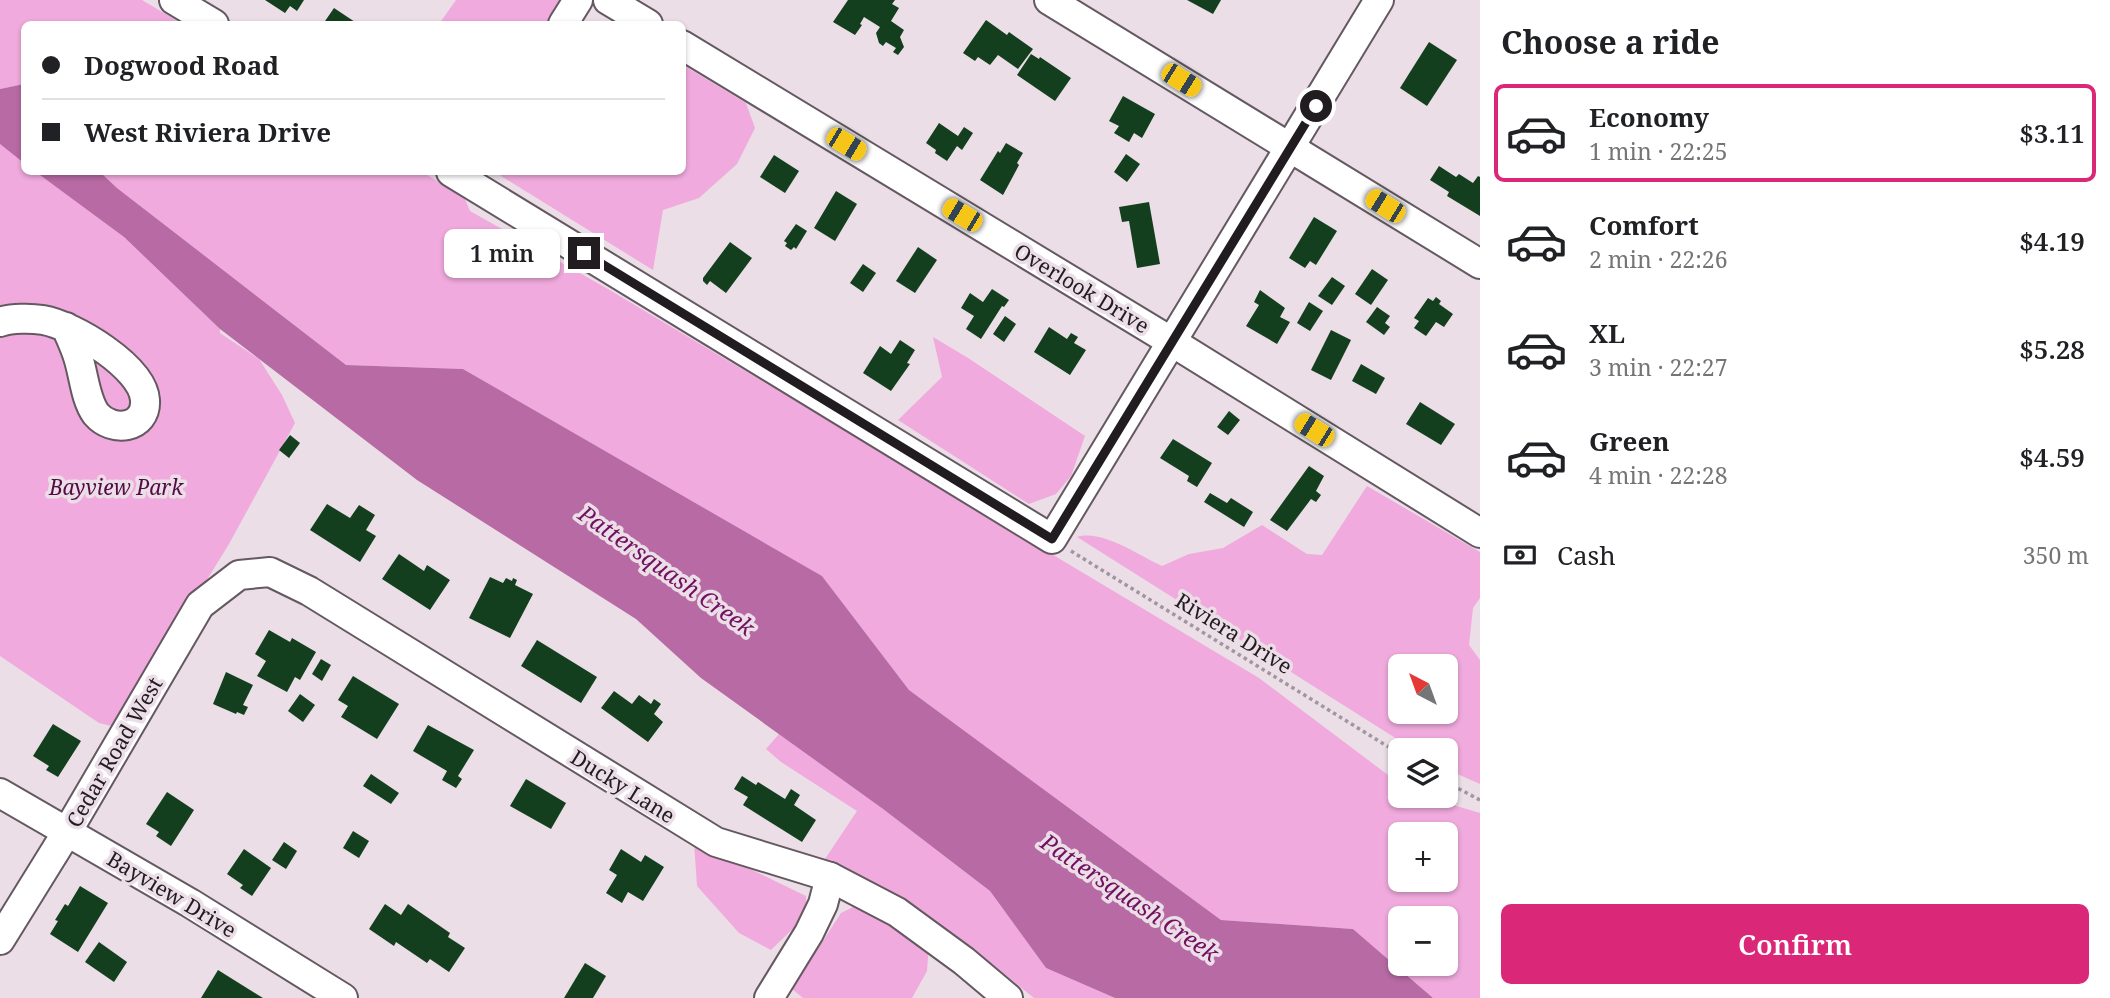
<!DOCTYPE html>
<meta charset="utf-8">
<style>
:root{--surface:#fff;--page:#f6f6f6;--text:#202124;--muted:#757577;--line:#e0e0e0;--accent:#db2777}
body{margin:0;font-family:"Noto Serif",serif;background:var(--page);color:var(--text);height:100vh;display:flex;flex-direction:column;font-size:26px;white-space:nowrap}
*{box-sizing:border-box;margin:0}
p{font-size:23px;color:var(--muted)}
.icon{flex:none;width:38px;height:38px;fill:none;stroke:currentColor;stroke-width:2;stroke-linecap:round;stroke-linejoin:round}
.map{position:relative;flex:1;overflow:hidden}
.drawer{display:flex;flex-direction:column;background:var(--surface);width:630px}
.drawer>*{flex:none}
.hud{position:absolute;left:21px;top:21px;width:665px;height:154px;border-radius:10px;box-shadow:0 2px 5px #0004;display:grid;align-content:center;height:154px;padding:0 21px;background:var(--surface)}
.needle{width:46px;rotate:319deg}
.controls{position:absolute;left:1388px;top:654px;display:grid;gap:14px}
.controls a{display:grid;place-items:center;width:70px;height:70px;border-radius:10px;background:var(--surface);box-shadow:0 2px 5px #0004;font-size:35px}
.end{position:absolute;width:32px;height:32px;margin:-16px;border:9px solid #211c20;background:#fff;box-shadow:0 0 0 4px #fff}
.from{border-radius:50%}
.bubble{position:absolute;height:49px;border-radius:10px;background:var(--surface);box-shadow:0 2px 5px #0004;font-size:23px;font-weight:600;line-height:49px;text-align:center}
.car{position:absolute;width:21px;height:42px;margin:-21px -10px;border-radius:9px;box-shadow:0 0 5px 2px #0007;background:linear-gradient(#f5c518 24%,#345 0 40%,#f5c518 0 76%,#345 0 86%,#f5c518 0)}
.hud b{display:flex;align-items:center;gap:24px;height:66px;font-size:26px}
.hud b+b{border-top:2px solid var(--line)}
.hud i{width:18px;height:18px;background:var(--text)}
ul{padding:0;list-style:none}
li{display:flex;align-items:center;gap:21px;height:98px;margin:0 14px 10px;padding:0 7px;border:4px solid transparent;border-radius:10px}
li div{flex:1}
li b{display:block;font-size:26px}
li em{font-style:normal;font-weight:600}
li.on{border-color:var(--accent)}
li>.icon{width:63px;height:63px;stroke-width:1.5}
h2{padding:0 21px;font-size:32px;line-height:84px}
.pay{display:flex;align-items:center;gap:18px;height:77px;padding:0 21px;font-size:26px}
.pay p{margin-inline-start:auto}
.button{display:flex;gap:14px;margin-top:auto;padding:14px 21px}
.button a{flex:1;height:80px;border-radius:10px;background:var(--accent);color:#fff;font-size:28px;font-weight:600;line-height:80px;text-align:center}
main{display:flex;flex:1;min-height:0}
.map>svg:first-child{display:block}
.green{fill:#f0aadd;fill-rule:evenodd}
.water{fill:#b76aa4}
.building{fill:#143f1e}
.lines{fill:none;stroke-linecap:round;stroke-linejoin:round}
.minor-casing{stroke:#645961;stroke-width:32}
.path{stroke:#a0969e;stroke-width:3.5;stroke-dasharray:3.5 3.5;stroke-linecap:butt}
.minor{stroke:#fff;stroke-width:28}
.route{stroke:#211c20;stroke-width:9}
.labels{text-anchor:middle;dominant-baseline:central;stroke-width:7;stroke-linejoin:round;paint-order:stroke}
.street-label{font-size:21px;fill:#211c20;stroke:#ebdee7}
.park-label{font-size:21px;font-style:italic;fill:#530b46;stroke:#ebdee7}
.water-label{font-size:23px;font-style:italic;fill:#711060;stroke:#ebdee7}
</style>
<main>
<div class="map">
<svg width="1480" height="998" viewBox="0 0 1480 998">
<rect width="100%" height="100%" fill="#ebdee7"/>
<g class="green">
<polygon points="0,0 142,0 182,24 24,24 24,84 0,89"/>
<polygon points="456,0 562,0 546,24 439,24"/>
<polygon points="683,65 746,103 755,128 737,164 699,198 663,210 653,270 501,176 498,172 682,172"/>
<polygon points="0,144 24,162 24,172 37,172 124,237 220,329 220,333 259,359 282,395 295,423 229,544 116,727 99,723 0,656"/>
<path d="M100,172H422L464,197L470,211L608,289L1259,678L1400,784V796H1423L1480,813V998H1433L1353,929L1221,920L909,690L822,576L463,369L346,365L117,188ZM1400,835H1446V880H1400ZM1400,919H1446V964H1400Z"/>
<polygon points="933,337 968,358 1085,436 1071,476 1056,494 1029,504 898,420 942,377"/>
<path d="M1367,486L1480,552V598L1473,608L1469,645L1480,660V784L1446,769V751H1416L1077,537C1102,529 1138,555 1162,566L1189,554L1223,548L1262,525L1307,554L1322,555ZM1400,667H1446V712H1400Z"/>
<polygon points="779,734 883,809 990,891 1046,968 1115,998 1034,998 992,964 887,891 823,862 857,811 781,762 766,749"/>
<polygon points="694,842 806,896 806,916 771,950 739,933 697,886"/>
<polygon points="857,905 929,944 927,971 912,998 803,998 792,989 841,913"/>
</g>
<g class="water">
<polygon points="24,84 24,163 0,144 0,89"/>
<polygon points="36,172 100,172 117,188 346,365 463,369 822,576 909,690 1221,920 1353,929 1433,998 1115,998 1046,968 990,891 883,809 701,678 636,619 417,480 220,329 124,237"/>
</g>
<g class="building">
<polygon points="265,0 304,0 297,11 290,6 285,13"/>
<polygon points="848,0 895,0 892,4 899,8 891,21 904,30 900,37 904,47 898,55 893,52 896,48 886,42 883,46 879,43 876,33 880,27 864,17 860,24 862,25 855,35 833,22"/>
<polygon points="1187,0 1221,0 1213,14"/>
<polygon points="334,8 358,24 323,24"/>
<polygon points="986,20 1007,35 1009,32 1033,49 1018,69 998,55 990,65 978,57 975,61 963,53"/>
<polygon points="1429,42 1457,60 1427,106 1400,88"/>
<polygon points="1031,54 1039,59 1040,57 1071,78 1055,101 1017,75"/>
<polygon points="1123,96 1155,114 1142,138 1134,133 1129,142 1114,133 1119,126 1109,121"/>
<polygon points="939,123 958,136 964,127 973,133 962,150 957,146 947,161 935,153 936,150 926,143"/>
<polygon points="1006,143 1023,153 1017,163 1019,165 1003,195 980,180 998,151 1000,153"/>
<polygon points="1126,154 1140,164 1127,182 1114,172"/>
<polygon points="774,155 799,171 785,193 760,177"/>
<polygon points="1439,166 1456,177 1459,174 1473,183 1478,176 1480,177 1480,216 1447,196 1449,192 1430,180"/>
<polygon points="836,191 857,204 835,241 814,228"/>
<polygon points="1149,202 1160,264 1137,268 1129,221 1122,222 1119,207"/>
<polygon points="1314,217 1337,231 1316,265 1310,261 1305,268 1289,258"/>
<polygon points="796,224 807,231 796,249 794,247 791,250 785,246 787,243 784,241"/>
<polygon points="730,242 752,258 726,293 710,281 707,285 703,281 703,278"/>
<polygon points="918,247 937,260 915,293 896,281"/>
<polygon points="863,264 876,273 863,292 850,283"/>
<polygon points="1372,269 1388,280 1371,305 1355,294"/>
<polygon points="1332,277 1345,286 1332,305 1318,296"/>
<polygon points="992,289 1009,300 1004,307 1002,306 981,339 966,329 974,316 961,308 970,293 983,302"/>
<polygon points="1260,290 1285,308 1280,317 1290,322 1277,344 1246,326 1259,305 1254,302"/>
<polygon points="1436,297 1441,301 1439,304 1453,314 1444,327 1436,322 1426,336 1414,328 1419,321 1414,318 1428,298 1433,301"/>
<polygon points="1309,302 1323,311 1310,331 1297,323"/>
<polygon points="1377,307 1390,316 1385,323 1390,327 1384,335 1366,322"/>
<polygon points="1005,316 1016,324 1004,342 993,334"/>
<polygon points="1049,327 1067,339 1071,333 1078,337 1074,343 1086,350 1070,375 1034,352"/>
<polygon points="1331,330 1351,340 1331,380 1311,370"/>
<polygon points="900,340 915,350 907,363 910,364 891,391 863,373 880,346 891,354"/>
<polygon points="1361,364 1385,378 1376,394 1352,381"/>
<polygon points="1420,402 1455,424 1441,445 1406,424"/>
<polygon points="1229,411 1240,420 1228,435 1217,427"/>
<polygon points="290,435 300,443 289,458 279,450"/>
<polygon points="1173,439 1212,463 1197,487 1187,481 1189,476 1160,458"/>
<polygon points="1309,466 1324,476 1316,491 1321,495 1316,502 1311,499 1287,531 1270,520"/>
<polygon points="1210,493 1227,503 1231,498 1253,512 1244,527 1204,502"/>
<polygon points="327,504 350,518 359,505 375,515 366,530 376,536 360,562 310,530"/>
<polygon points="399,554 424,571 427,565 450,580 430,610 382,579"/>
<polygon points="490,577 503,583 506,578 512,581 513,578 517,580 515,585 533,594 510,638 469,618"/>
<polygon points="269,630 290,642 292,638 316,652 300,680 295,677 287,692 257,676 266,661 255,654"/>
<polygon points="537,640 597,677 581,703 521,666"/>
<polygon points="321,659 331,665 322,681 312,674"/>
<polygon points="226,672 253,685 243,705 248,707 244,715 237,712 236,714 213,704"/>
<polygon points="353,676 399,704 377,739 341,717 348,706 338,700"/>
<polygon points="614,691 632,704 639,695 651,704 654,699 661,704 654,714 663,722 648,742 601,708"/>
<polygon points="300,694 315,705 303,722 288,711"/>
<polygon points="53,724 81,741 58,777 46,770 49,766 33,756"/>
<polygon points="428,725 474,750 458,776 462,779 456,788 442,780 447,771 413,751"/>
<polygon points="371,774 399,793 391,804 363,786"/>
<polygon points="742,776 756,785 758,782 785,799 791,789 800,795 794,805 816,820 802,842 743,805 748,797 734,789"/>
<polygon points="526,779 566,803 551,829 510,806"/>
<polygon points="167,792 194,810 171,846 156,836 159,832 146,824"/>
<polygon points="353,831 369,841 359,858 343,848"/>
<polygon points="284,842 297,851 286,869 272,860"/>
<polygon points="244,849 271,868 252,896 240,888 243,885 227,874"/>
<polygon points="621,849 641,862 645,855 664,867 643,901 628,892 622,903 606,893 617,875 609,870"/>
<polygon points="80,886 108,903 78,952 50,934 58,921 55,920 65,904 68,906"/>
<polygon points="385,904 401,915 408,904 450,933 448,937 465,948 449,972 430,959 427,963 396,942 394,946 369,929"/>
<polygon points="99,942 127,962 114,982 85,962"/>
<polygon points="585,963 606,976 593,998 564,998"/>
<polygon points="218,970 263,998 201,998"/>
</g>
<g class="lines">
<g class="minor-casing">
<g id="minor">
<polyline points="174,0 214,24"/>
<polyline points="608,0 648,24"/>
<polyline points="1049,0 1480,264"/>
<polyline points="563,24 578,0"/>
<polyline points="682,45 1172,342 1480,533"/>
<polyline points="451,172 1052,539 1379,0"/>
<path d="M0,322C11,318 31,318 43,320C73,325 143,367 145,400C147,429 112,433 96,414C85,399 84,375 78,357C75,347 70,337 66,327"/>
<polyline points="0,793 190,903 343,998"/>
<polyline points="0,940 67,832 200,605 239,575 270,572 309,591 716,842 830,877 897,912 964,961 1008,998"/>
<polyline points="769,998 809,933 823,904 830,877"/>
</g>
</g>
<g class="path">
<polyline points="1071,551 1400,754"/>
<polyline points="1446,782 1480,800"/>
</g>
<use href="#minor" class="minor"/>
</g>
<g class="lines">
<polyline class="route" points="584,253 1052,539 1316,106"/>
</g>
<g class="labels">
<g class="street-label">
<text transform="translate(1082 288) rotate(31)">Overlook Drive</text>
<text transform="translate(1234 633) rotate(32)">Riviera Drive</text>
<text transform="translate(114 752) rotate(-60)">Cedar Road West</text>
<text transform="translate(623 786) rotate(32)">Ducky Lane</text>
<text transform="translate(172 894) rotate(31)">Bayview Drive</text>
</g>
<g class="park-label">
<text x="116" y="487">Bayview Park</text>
</g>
<g class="water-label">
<text transform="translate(667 570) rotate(35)">Pattersquash Creek</text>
<text transform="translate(1130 897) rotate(34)">Pattersquash Creek</text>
</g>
</g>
</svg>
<div class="controls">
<a><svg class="needle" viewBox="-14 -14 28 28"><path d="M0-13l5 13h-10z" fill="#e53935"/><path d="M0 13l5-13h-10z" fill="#757577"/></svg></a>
<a><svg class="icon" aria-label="layers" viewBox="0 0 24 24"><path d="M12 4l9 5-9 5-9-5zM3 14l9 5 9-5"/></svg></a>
<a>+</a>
<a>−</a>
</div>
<i class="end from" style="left:1316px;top:106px"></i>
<i class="end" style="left:584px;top:253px"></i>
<div class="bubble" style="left:444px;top:229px;width:116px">1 min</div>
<i class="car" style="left:1181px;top:80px;rotate:122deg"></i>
<i class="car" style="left:846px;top:144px;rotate:121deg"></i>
<i class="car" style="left:1385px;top:206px;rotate:302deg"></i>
<i class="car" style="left:962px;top:215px;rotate:301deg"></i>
<i class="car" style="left:1314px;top:430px;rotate:302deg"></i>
<div class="hud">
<b><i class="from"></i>Dogwood Road</b>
<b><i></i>West Riviera Drive</b>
</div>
</div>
<section class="drawer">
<h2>Choose a ride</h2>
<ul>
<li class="on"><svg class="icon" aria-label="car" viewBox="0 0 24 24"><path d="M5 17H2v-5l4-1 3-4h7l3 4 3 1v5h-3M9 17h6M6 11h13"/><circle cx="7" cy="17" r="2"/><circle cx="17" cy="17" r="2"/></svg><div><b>Economy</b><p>1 min · 22:25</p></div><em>$3.11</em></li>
<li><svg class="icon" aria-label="car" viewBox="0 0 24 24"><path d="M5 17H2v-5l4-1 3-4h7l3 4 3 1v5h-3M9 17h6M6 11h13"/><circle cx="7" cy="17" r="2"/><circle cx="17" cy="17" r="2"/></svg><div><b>Comfort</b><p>2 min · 22:26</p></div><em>$4.19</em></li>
<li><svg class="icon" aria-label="car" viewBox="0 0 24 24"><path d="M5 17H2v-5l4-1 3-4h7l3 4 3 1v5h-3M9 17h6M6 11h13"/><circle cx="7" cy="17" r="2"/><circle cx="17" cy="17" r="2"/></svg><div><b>XL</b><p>3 min · 22:27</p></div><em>$5.28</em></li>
<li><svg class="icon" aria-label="car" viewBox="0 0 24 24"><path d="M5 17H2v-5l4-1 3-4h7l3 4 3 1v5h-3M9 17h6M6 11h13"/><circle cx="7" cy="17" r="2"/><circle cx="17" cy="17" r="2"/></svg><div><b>Green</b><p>4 min · 22:28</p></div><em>$4.59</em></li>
</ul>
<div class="pay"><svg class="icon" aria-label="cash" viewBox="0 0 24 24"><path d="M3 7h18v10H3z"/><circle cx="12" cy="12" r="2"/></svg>Cash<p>350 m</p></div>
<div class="button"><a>Confirm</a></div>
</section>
</main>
